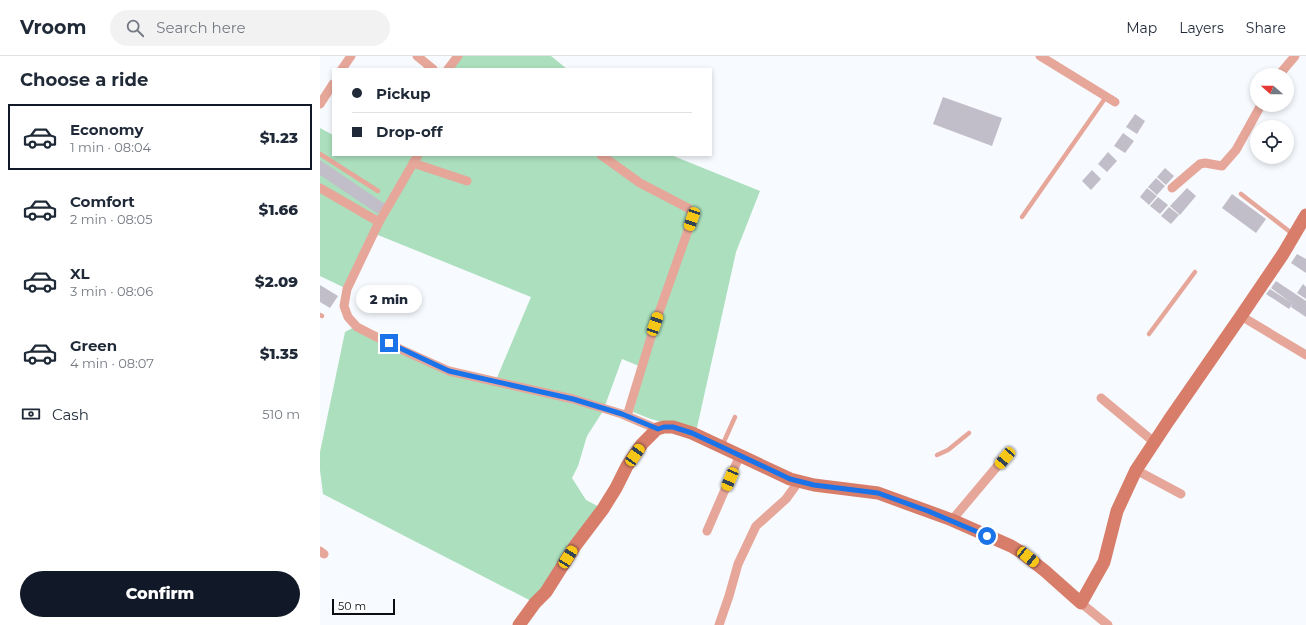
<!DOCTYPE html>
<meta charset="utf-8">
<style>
:root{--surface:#fff;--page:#f2f2f3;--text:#1f2937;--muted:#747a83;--line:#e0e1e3;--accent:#111827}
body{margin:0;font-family:Montserrat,sans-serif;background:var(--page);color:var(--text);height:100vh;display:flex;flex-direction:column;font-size:15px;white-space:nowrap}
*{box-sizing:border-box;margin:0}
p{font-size:13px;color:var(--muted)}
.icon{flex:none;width:22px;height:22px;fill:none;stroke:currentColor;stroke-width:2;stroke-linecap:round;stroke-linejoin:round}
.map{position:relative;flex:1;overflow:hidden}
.details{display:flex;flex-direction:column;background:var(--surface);width:320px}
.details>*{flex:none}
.top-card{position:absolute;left:12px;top:12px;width:380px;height:88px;border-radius:0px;box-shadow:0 2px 6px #0003;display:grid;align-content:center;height:88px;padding:0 20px;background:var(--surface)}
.needle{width:26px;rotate:291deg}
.fabs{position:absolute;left:930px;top:12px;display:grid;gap:8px}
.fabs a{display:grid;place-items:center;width:44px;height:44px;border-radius:50%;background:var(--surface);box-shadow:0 2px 6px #0003;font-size:20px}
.scale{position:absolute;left:12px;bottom:10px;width:63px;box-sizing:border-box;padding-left:4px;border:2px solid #0b0d10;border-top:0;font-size:11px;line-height:14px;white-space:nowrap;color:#0b0d10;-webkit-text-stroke:3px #fff;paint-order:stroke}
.end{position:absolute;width:18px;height:18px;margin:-9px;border:5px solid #1a73e8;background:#fff;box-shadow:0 0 0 2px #fff}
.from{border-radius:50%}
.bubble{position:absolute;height:28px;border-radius:14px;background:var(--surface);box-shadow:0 2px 6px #0003;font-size:13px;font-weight:800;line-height:28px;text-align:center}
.car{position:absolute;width:12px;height:24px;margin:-12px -6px;border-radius:5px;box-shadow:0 0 3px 1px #0007;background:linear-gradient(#f5c518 24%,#345 0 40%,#f5c518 0 76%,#345 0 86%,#f5c518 0)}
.top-card b{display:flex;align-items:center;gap:14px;height:38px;font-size:15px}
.top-card b+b{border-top:1px solid var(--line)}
.top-card i{width:10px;height:10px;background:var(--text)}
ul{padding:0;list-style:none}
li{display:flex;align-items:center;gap:12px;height:66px;margin:0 8px 6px;padding:0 12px;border:2px solid transparent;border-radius:0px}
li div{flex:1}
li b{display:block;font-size:15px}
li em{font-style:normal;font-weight:800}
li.on{border-color:var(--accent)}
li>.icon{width:36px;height:36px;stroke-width:1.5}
h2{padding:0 20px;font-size:18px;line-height:48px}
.pay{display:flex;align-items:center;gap:10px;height:44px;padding:0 20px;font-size:15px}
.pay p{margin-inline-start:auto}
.cta{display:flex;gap:8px;margin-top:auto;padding:8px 20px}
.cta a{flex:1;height:46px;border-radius:24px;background:var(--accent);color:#fff;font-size:16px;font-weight:800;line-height:46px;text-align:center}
header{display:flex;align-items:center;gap:24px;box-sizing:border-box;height:56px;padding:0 20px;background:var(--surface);border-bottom:1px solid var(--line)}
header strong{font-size:19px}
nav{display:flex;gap:22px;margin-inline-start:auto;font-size:14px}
.search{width:280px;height:36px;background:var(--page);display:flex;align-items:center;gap:10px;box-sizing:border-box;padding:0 14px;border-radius:22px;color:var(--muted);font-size:15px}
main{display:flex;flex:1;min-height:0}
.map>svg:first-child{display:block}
.green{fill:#abdfbd}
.building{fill:#c2bec9}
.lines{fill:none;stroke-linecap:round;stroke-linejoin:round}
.lane{stroke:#e6a79a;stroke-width:4.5}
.street{stroke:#e6a79a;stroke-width:9}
.secondary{stroke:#d77d6a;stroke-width:13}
.route{stroke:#1a73e8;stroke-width:5}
</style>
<header>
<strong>Vroom</strong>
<div class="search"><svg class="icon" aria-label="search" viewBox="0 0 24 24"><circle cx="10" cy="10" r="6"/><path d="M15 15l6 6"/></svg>Search here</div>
<nav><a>Map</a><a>Layers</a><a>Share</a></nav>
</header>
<main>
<section class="details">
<h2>Choose a ride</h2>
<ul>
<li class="on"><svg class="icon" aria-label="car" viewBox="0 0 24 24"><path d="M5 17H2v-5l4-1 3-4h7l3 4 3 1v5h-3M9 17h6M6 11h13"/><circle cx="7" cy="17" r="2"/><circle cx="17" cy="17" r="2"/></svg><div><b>Economy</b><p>1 min · 08:04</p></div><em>$1.23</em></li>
<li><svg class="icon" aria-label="car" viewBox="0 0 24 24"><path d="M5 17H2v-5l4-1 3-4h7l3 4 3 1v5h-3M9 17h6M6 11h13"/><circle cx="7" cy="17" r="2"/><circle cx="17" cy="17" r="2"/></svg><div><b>Comfort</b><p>2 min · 08:05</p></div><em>$1.66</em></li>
<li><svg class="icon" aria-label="car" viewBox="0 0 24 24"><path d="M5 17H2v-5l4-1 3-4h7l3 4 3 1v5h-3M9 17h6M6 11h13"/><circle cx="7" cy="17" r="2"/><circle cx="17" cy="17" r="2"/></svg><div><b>XL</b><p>3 min · 08:06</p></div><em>$2.09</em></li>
<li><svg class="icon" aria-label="car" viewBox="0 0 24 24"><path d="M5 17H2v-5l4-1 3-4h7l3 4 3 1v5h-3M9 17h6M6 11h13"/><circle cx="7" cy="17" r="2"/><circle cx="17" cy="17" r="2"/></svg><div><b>Green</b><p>4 min · 08:07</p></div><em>$1.35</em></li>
</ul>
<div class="pay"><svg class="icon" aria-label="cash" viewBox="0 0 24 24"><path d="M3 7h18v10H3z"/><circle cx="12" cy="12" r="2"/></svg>Cash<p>510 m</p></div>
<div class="cta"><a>Confirm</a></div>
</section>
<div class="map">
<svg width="986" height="569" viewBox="0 0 986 569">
<rect width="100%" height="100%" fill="#f7fafe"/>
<g class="green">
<polygon points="138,0 231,0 247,13 129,13"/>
<polygon points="0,72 13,79 13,99 48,99 50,100 51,99 351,99 440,135 416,196 376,376 331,363 313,356 324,312 302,303 283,355 267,380 258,410 252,422 266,444 283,453 215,547 3,438 0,414 0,396 25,276 38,269 129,314 176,324 211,241 53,177 27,233 0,220"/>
</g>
<g class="building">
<polygon points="623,41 682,62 672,90 613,68"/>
<polygon points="815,58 825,65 817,78 806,71"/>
<polygon points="803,77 814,85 805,97 794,90"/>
<polygon points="788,96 797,105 787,116 778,108"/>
<polygon points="0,104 65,148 58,158 0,119"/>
<polygon points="845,112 854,120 846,129 837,121"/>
<polygon points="772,114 781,123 771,134 762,125"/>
<polygon points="836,122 845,130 837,139 828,131"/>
<polygon points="827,132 837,140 829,149 820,141"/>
<polygon points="867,132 876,140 860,159 850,150"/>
<polygon points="912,138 946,163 936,177 902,152"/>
<polygon points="838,141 848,149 840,158 830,150"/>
<polygon points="849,151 859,159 851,168 841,160"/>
<polygon points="977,198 986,203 986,217 971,207"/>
<polygon points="956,225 986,245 986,261 971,251 973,247 969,253 946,238 950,233 970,246 951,232"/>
<polygon points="983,228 986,231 986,243 977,237"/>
<polygon points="0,229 18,240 10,252 0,246"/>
</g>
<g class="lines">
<g class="lane">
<polyline points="0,98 58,135"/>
<polyline points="921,138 974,179"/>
<polyline points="702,161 786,41"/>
<polyline points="0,259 2,260"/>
<polyline points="829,278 875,216"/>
<polyline points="402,390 415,361"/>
<polyline points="617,399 628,394 649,377"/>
</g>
<g class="street">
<polyline points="97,0 113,13"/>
<polyline points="720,0 795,46"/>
<polyline points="22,13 31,0"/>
<polyline points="128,13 138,0"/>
<polyline points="959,19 975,0"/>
<polyline points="0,48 13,28"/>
<polyline points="98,99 59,166 27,233 24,250 28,261 37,271 80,293 129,315 253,343 302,358 337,373"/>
<polyline points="281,99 320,127 368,152 372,157 372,163 335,268 307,360"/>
<polyline points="93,107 147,125"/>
<polyline points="0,132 59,166"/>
<polyline points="852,132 880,108 885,107 902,110 916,94 941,49"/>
<polyline points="921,260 986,299"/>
<polyline points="781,342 834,386"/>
<polyline points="816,414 861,438"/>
<polyline points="632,464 685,401"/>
<polyline points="387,475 420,399"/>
<polyline points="0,495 4,498"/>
<polyline points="761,547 788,569"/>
<polyline points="399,569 409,540 418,508 436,470 466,443 479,425"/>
</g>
<polyline class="secondary" points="199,569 215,547 226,536 255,490 283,453 296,432 307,410 322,388 337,373 344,371 353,371 372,377 470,423 494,429 558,437 632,464 691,490 701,496 725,515 761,547 784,506 797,455 816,414 849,364 921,260 963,198 986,159"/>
</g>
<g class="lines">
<polyline class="route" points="69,287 129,315 253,343 302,358 338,373 344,371 353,371 372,377 470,423 494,429 558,437 608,455 667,480"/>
</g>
</svg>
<div class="fabs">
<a><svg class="needle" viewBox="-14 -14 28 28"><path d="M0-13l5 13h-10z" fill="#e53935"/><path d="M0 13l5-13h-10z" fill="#747a83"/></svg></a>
<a><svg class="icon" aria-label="locate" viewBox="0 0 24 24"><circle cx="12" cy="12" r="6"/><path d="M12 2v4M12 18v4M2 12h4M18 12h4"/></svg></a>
</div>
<div class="scale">50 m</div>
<i class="end from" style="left:667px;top:480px"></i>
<i class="end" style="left:69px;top:287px"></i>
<div class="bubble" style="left:36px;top:229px;width:66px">2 min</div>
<i class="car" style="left:372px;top:163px;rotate:199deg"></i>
<i class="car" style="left:335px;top:268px;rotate:19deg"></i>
<i class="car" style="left:315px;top:399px;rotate:34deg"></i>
<i class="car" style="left:685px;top:402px;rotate:220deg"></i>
<i class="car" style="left:410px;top:423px;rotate:203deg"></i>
<i class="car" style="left:248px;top:501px;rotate:32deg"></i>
<i class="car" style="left:708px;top:501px;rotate:129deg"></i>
<div class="top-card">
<b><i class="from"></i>Pickup</b>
<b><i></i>Drop-off</b>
</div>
</div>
</main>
